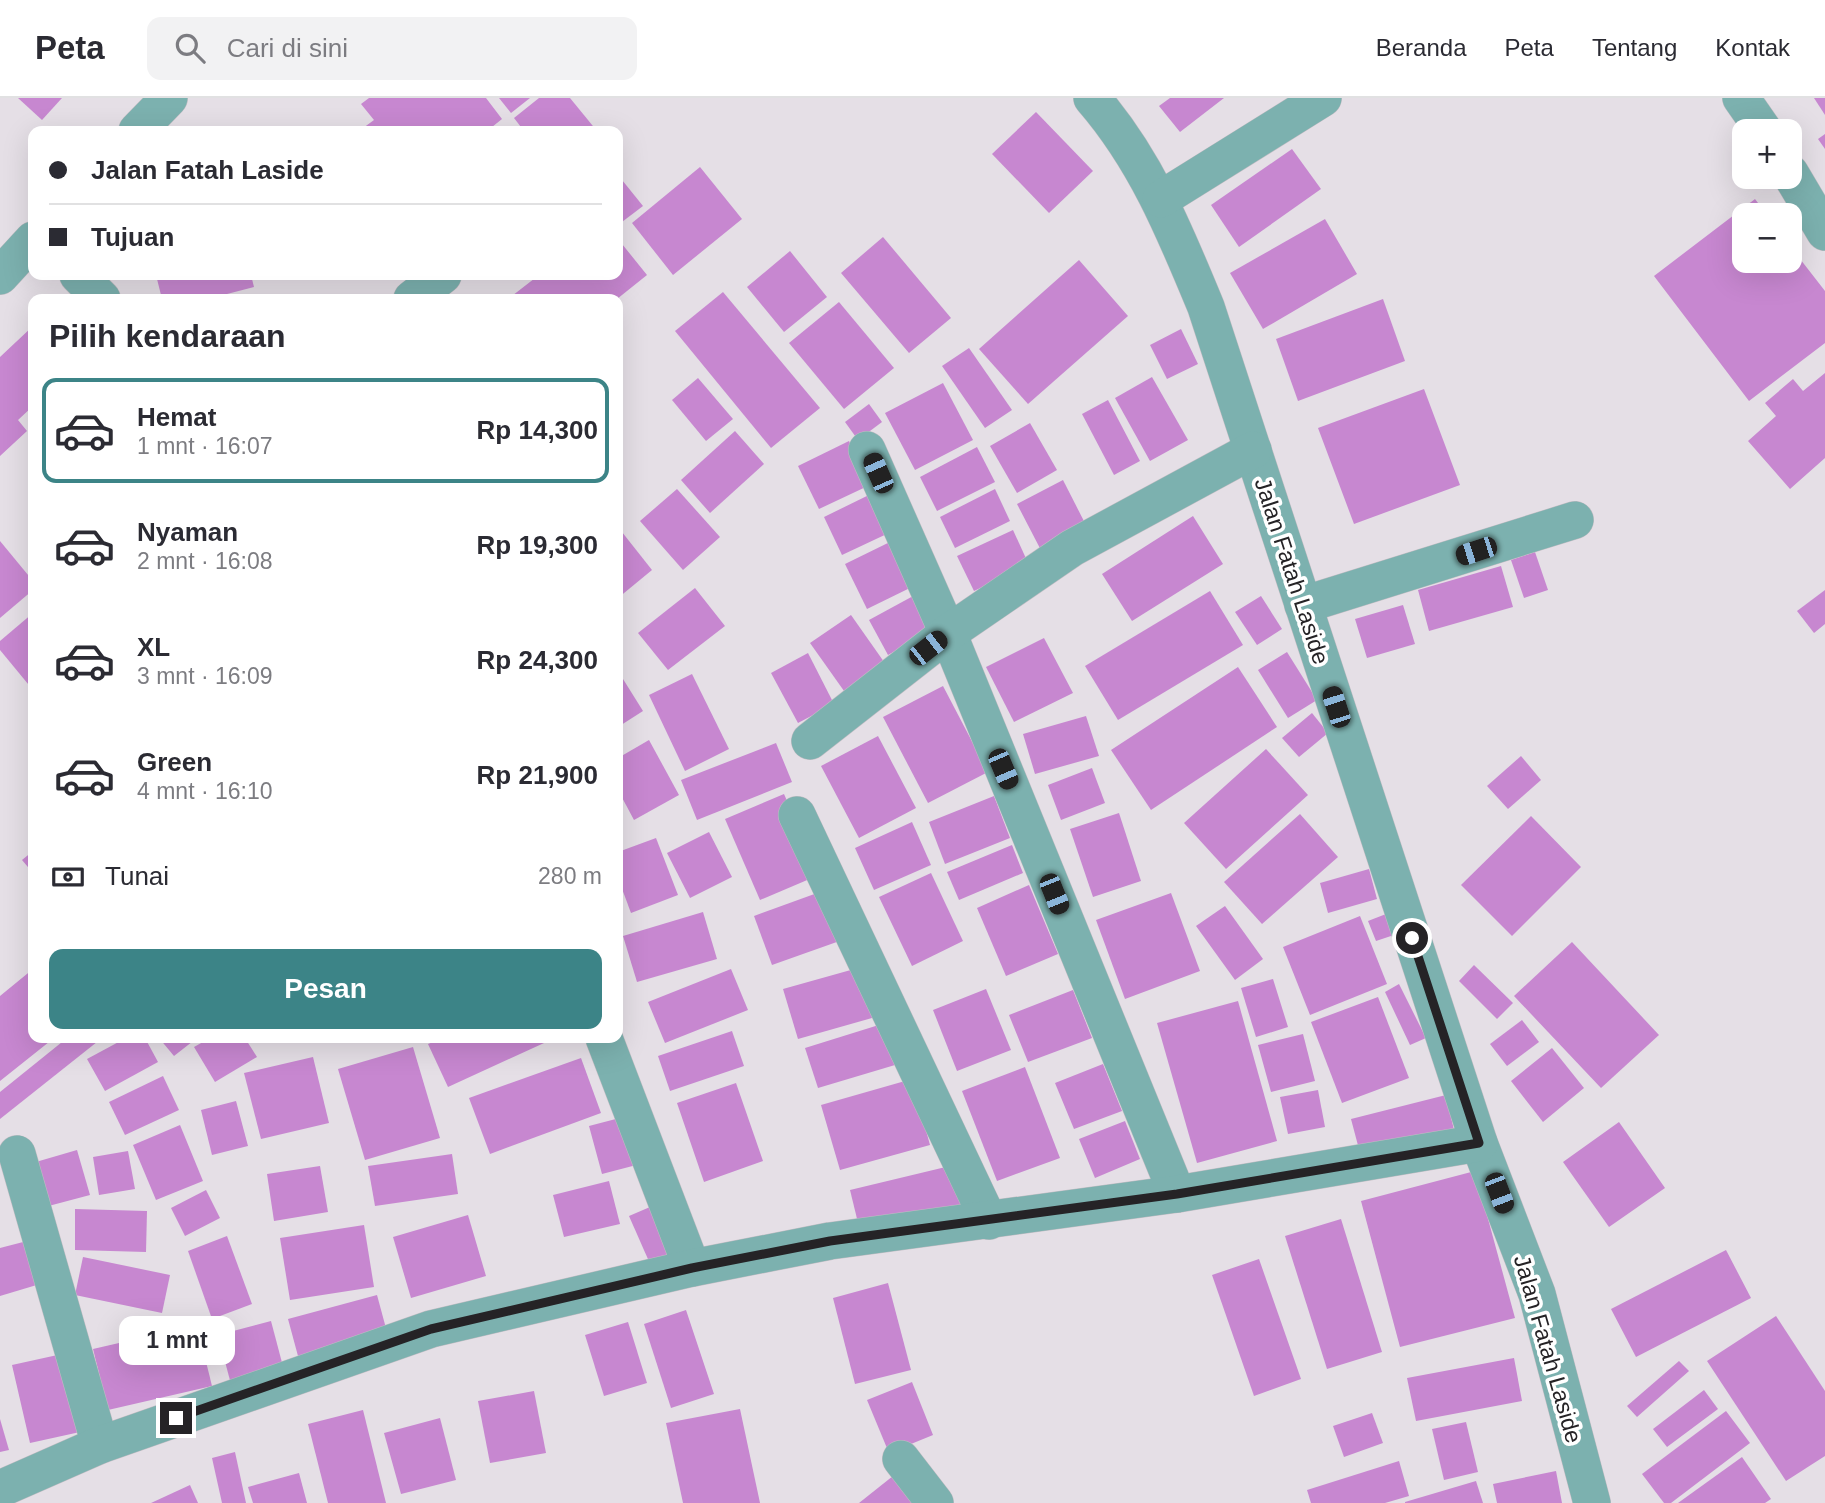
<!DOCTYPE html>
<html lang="id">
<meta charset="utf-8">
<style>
:root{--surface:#fff;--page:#f2f2f3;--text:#2b2b33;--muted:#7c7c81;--line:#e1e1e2;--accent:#3c8487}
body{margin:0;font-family:Arial,sans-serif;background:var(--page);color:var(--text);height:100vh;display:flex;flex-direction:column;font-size:26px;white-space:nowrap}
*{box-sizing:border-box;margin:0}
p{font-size:23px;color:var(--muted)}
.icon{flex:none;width:38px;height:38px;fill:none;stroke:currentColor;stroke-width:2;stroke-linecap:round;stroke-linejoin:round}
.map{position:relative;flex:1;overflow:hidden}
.side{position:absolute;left:28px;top:196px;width:595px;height:749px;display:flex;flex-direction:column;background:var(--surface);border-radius:14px;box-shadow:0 7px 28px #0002}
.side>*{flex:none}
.top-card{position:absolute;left:28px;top:28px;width:595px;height:154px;border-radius:14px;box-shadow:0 7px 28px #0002;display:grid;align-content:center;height:154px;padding:0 21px;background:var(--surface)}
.buttons{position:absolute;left:1732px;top:21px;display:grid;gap:14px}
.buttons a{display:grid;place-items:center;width:70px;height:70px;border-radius:14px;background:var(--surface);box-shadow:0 7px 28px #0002;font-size:35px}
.end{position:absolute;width:32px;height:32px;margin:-16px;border:9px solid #252326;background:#fff;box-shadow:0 0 0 4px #fff}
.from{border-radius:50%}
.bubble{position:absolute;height:49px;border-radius:14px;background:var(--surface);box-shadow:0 7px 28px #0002;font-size:23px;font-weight:700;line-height:49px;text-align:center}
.car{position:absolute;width:21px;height:42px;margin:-21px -10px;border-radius:9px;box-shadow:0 0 5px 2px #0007;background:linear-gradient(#222 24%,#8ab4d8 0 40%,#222 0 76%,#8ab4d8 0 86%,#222 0)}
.top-card b{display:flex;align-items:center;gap:24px;height:66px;font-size:26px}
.top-card b+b{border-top:2px solid var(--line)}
.top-card i{width:18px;height:18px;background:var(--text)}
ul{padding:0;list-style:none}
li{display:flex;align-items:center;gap:21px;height:105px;margin:0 14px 10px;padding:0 7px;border:4px solid transparent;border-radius:14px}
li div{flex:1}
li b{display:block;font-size:26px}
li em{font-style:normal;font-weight:700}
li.selected{border-color:var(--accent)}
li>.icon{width:63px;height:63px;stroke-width:1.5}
h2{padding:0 21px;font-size:32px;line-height:84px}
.pay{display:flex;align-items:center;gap:18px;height:77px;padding:0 21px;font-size:26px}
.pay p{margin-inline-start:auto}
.primary-button{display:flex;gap:14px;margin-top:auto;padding:14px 21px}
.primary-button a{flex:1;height:80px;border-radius:14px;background:var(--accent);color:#fff;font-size:28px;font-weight:700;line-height:80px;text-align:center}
header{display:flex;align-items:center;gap:42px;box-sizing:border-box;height:98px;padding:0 35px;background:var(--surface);border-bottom:2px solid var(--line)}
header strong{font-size:33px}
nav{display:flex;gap:38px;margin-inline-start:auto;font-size:24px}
.search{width:490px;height:63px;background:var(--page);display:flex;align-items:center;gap:18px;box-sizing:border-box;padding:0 24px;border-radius:14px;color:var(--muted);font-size:26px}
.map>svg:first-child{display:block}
.building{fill:#c787d0}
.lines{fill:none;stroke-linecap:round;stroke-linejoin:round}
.minor-casing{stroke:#c2bdc3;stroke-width:38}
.minor{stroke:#7cb1af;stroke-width:37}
.route{stroke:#252326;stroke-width:9}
.labels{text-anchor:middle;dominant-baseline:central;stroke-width:7;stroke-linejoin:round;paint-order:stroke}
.street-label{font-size:23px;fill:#252326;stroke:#fff}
</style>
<header>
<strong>Peta</strong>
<div class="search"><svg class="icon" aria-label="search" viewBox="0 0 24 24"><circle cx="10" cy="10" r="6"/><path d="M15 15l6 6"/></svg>Cari di sini</div>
<nav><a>Beranda</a><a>Peta</a><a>Tentang</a><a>Kontak</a></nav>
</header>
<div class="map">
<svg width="1825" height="1405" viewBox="0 0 1825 1405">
<rect width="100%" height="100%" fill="#e5dfe6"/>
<g class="building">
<polygon points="18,0 62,0 42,22"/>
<polygon points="369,0 486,0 502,21 487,33 359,33 374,22 361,6"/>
<polygon points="499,0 530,0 511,15"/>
<polygon points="539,0 570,0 597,33 524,33 514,20"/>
<polygon points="1170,0 1224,0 1180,34 1159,8"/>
<polygon points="1814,0 1825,0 1825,17"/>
<polygon points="1036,14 1093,73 1049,115 992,56"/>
<polygon points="1825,36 1825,51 1818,41"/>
<polygon points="1292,51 1321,91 1239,149 1211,107"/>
<polygon points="700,69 742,121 673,177 632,125"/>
<polygon points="618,77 643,108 618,127"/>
<polygon points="1755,101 1767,117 1745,117 1745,163 1790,163 1790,148 1825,193 1825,245 1749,303 1654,178"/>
<polygon points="1325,121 1357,176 1263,231 1230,175"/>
<polygon points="883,139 951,220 909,255 841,175"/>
<polygon points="618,141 647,177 617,201 508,201 539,177 618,177"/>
<polygon points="790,153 827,199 784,234 747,189"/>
<polygon points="1079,162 1128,218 1028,306 979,251"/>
<polygon points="156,177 251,177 254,189 227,196 229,201 162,201"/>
<polygon points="723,194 820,310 771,350 675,233"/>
<polygon points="1383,201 1405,263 1298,303 1276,241"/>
<polygon points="839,204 894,270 844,311 789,245"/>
<polygon points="33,228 33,308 18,322 27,333 0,358 0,259"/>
<polygon points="1181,231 1198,266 1167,281 1150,247"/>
<polygon points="969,250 1012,312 985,330 942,268"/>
<polygon points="1825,275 1825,360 1790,391 1748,343 1776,318 1765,305 1793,281 1803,293"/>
<polygon points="1152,279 1188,342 1150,363 1115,300"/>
<polygon points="698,280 733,321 706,343 672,302"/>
<polygon points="943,285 973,342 915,372 885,315"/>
<polygon points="1424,291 1460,387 1354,426 1318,330"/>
<polygon points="1108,302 1140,363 1114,377 1082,316"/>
<polygon points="869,306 882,324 858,342 845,324"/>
<polygon points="1030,325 1057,372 1017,395 990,348"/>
<polygon points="735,333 764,366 710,415 681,382"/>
<polygon points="849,343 870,387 819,411 798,368"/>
<polygon points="977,349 995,384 937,413 920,379"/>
<polygon points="1063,382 1090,435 1044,458 1017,406"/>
<polygon points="677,391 720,439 683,472 640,423"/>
<polygon points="995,391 1010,423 955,450 940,419"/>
<polygon points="873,395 891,434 842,457 824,419"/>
<polygon points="1193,418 1223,466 1132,523 1102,476"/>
<polygon points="618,429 652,472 618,500"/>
<polygon points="1013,432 1029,467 974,493 957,458"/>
<polygon points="894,442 916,487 867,511 845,466"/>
<polygon points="0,443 33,483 33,492 0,520"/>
<polygon points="1535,454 1548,492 1524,500 1511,462"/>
<polygon points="1501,468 1513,509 1429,533 1418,492"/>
<polygon points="695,490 725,528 668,572 638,535"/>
<polygon points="1825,492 1825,526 1814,535 1797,513"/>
<polygon points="1210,493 1243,547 1118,622 1085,568"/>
<polygon points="915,497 934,532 888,557 869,522"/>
<polygon points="1261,498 1282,531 1257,547 1235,514"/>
<polygon points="1403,507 1415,546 1367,560 1355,521"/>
<polygon points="33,515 33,592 0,552 0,543"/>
<polygon points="851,517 889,571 849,600 810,545"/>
<polygon points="1044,540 1073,595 1014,624 986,569"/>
<polygon points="1287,554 1317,602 1288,620 1258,572"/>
<polygon points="808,555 834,606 798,625 771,575"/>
<polygon points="1238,569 1277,629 1151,712 1111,652"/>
<polygon points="618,573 643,613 618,629"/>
<polygon points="692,576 729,651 685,673 649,597"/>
<polygon points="943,588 988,674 928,705 883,619"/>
<polygon points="1312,615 1328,635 1299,659 1282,640"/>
<polygon points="1086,618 1099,658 1035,676 1023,636"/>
<polygon points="878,638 916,710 859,740 821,668"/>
<polygon points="649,642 679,697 634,722 618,692 618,660"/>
<polygon points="776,645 792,684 697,722 681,682"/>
<polygon points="1266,651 1308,697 1226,771 1184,725"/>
<polygon points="1521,658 1541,682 1508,711 1487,688"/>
<polygon points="1092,670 1105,705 1061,722 1048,687"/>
<polygon points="784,696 819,777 760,802 725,721"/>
<polygon points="994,698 1010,740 945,766 929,724"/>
<polygon points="1119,715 1141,783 1093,799 1070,731"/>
<polygon points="1300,716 1338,759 1262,826 1224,784"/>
<polygon points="1531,718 1581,769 1512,838 1461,787"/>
<polygon points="912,724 931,767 874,792 855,750"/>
<polygon points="709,734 732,779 690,800 667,755"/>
<polygon points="656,740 678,797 631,815 618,780 618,754"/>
<polygon points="1012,747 1023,775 959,802 947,774"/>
<polygon points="33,753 33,775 22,762"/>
<polygon points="1369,771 1377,801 1328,815 1320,785"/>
<polygon points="931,775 963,843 912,868 879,799"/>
<polygon points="1029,787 1058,856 1006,878 977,810"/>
<polygon points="831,790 848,840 772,867 754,818"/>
<polygon points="1171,795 1200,873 1125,901 1096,822"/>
<polygon points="1225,808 1263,861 1235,882 1196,828"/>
<polygon points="703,814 717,861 637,884 623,838"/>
<polygon points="1386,816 1394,837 1376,843 1368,823"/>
<polygon points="1360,818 1387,886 1310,917 1283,849"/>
<polygon points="1572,844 1659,937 1601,990 1514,898"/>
<polygon points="1474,867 1513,905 1497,921 1459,883"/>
<polygon points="865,868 879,918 798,941 783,891"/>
<polygon points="33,871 33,940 54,940 0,983 0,898"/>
<polygon points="731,871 748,912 665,945 648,904"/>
<polygon points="1273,881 1288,929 1256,939 1241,890"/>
<polygon points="1399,886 1426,940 1410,947 1385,894"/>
<polygon points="986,891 1011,952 957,973 933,912"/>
<polygon points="1073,892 1092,940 1028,964 1009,917"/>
<polygon points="1378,899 1409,980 1342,1005 1311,924"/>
<polygon points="1238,903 1277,1043 1197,1065 1157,925"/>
<polygon points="1522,922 1539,944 1507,968 1490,946"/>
<polygon points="882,926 895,967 818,990 805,950"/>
<polygon points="732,933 744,968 670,993 658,958"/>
<polygon points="1303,936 1315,983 1271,994 1258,947"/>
<polygon points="67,940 102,940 0,1021 0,994"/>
<polygon points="126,940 145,940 158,964 105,993 87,961"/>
<polygon points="159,940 197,940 174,958"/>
<polygon points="210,940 245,940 257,959 215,984 194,949"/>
<polygon points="443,940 555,940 448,989 428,946"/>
<polygon points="413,949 440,1040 365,1062 338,971"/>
<polygon points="1552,950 1584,990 1543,1024 1511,983"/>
<polygon points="313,959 329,1025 261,1041 244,975"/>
<polygon points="581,960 601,1015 490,1056 469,1000"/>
<polygon points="1103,966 1122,1013 1074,1031 1055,985"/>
<polygon points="1025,969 1060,1060 997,1083 962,993"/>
<polygon points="163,978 179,1012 125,1037 109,1004"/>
<polygon points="912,981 930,1047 840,1072 821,1007"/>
<polygon points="736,985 763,1063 704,1084 677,1005"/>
<polygon points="1318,992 1325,1029 1288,1036 1280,999"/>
<polygon points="1446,997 1454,1032 1360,1055 1351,1021"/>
<polygon points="236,1003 248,1048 212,1057 201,1012"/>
<polygon points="631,1017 644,1065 602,1076 589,1028"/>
<polygon points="1125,1023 1140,1061 1095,1080 1079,1041"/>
<polygon points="1619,1024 1665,1090 1609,1129 1563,1064"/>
<polygon points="180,1027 203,1083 156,1102 133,1047"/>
<polygon points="77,1052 90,1097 41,1110 29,1066"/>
<polygon points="128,1053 135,1091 99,1097 93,1059"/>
<polygon points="452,1056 458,1096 375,1108 368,1068"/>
<polygon points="954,1067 964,1108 860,1133 850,1092"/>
<polygon points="320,1068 328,1114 274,1123 267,1076"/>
<polygon points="1475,1073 1515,1220 1400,1249 1361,1103"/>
<polygon points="609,1083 620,1126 564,1139 553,1097"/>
<polygon points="206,1092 220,1120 185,1138 171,1110"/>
<polygon points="657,1106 679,1156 651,1168 629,1118"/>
<polygon points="75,1111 147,1113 146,1154 75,1152"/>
<polygon points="468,1117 486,1178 411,1200 393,1139"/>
<polygon points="1341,1121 1382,1254 1327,1271 1285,1138"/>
<polygon points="364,1127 374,1189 290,1202 280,1140"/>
<polygon points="227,1138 252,1206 212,1221 188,1153"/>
<polygon points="27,1143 40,1186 0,1198 0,1150"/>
<polygon points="1726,1152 1751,1200 1636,1259 1611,1211"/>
<polygon points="83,1159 170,1177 162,1215 75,1197"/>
<polygon points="1259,1161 1301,1281 1254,1298 1212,1177"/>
<polygon points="888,1185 911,1272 855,1286 833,1200"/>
<polygon points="377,1197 387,1234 298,1258 288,1221"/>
<polygon points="686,1212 714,1296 671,1310 644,1226"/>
<polygon points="1776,1218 1825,1293 1825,1358 1786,1383 1707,1263"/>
<polygon points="271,1223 285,1276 232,1290 218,1237"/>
<polygon points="628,1224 647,1285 604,1298 585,1237"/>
<polygon points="197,1227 212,1288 108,1312 93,1251"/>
<polygon points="62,1256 80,1334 30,1345 12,1267"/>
<polygon points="1514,1260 1522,1303 1416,1323 1407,1280"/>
<polygon points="1679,1263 1689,1273 1637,1319 1627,1308"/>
<polygon points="912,1284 933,1337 889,1355 867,1302"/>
<polygon points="1704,1292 1718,1311 1667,1349 1653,1331"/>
<polygon points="534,1293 546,1355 490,1365 478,1303"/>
<polygon points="740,1311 760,1405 683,1405 666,1325"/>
<polygon points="363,1312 386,1405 328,1405 308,1326"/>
<polygon points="1726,1313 1750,1345 1671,1405 1664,1405 1642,1376"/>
<polygon points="1372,1315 1383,1345 1344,1359 1333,1328"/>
<polygon points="440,1320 456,1382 401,1396 384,1335"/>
<polygon points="0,1321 9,1352 0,1354"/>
<polygon points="1466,1324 1478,1374 1444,1382 1432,1331"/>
<polygon points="235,1354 246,1405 222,1405 212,1360"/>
<polygon points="1742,1359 1771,1401 1765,1405 1678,1405"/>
<polygon points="1399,1363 1409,1398 1385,1405 1311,1405 1307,1392"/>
<polygon points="1556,1373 1562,1405 1497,1405 1493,1386"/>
<polygon points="898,1374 923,1405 859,1405"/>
<polygon points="299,1375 307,1405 253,1405 248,1389"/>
<polygon points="1476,1383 1483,1405 1405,1405 1405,1404"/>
<polygon points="190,1387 198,1405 151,1405"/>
</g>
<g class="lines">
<g class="minor-casing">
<g id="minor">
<path d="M1092,0C1146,62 1175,134 1206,209L1479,1045L1537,1196L1592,1405"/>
<polyline points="1741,0 1764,33"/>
<polyline points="137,33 169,0"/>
<polyline points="1790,75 1825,134"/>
<polyline points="1161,101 1323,0"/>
<polyline points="78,177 102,201"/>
<polyline points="0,178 33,142"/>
<polyline points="412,201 443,177"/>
<polyline points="867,352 948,535 1177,1096"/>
<polyline points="1303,507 1575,422"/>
<polyline points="810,643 948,535 1072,450 1253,352"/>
<polyline points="797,717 989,1123"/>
<polyline points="604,940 692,1170"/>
<polyline points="17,1056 100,1347"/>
<polyline points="901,1361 935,1405"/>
<polyline points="0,1391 100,1347 431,1231 692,1170 830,1143 1177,1096 1479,1045"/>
</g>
</g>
<use href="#minor" class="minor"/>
</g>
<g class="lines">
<polyline class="route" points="176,1320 431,1231 692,1170 830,1143 1177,1096 1479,1045 1412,840"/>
</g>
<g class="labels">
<g class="street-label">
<text transform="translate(1292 473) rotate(72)">Jalan Fatah Laside</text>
<text transform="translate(1548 1251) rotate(74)">Jalan Fatah Laside</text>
</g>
</g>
</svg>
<div class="buttons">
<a>+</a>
<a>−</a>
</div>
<i class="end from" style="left:1412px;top:840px"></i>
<i class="end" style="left:176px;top:1320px"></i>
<div class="bubble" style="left:119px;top:1218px;width:116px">1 mnt</div>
<i class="car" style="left:878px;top:375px;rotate:336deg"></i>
<i class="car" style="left:1476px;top:453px;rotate:252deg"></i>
<i class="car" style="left:928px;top:550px;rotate:52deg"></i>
<i class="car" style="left:1336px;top:609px;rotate:342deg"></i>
<i class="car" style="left:1003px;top:671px;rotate:157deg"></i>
<i class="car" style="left:1054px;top:796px;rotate:158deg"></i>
<i class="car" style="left:1499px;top:1095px;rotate:159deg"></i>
<div class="top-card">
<b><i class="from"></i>Jalan Fatah Laside</b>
<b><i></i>Tujuan</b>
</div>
<section class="side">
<h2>Pilih kendaraan</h2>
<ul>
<li class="selected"><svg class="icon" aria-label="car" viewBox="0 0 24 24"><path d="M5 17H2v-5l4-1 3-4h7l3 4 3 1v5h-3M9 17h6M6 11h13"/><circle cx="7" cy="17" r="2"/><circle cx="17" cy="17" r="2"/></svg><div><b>Hemat</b><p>1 mnt · 16:07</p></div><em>Rp 14,300</em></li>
<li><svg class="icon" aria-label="car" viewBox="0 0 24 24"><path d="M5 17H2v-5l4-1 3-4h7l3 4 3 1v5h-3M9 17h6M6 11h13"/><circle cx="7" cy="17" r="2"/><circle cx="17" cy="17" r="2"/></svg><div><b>Nyaman</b><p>2 mnt · 16:08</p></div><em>Rp 19,300</em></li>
<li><svg class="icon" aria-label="car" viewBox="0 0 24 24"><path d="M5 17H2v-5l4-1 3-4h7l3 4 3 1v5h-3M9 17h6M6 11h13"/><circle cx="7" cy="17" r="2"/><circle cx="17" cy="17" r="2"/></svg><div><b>XL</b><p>3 mnt · 16:09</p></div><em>Rp 24,300</em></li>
<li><svg class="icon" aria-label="car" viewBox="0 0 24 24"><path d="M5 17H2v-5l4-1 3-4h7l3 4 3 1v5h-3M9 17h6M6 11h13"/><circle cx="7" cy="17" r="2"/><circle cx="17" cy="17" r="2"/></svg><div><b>Green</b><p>4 mnt · 16:10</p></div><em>Rp 21,900</em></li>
</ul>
<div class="pay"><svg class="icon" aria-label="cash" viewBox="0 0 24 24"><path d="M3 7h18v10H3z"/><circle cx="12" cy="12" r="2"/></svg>Tunai<p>280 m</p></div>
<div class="primary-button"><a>Pesan</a></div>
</section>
</div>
